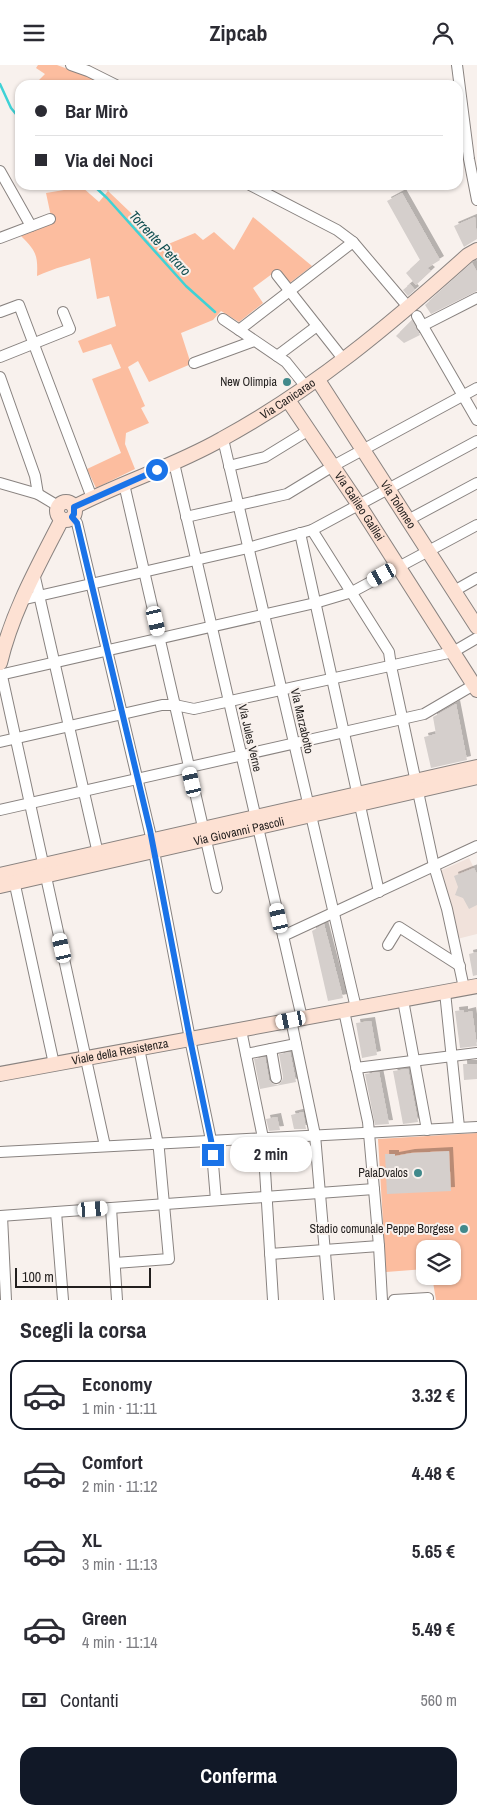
<!DOCTYPE html>
<html lang="it">
<meta charset="utf-8">
<style>
:root{--surface:#fff;--page:#f2f2f3;--text:#2b2b33;--muted:#7c7c81;--line:#e1e1e2;--accent:#111827}
body{margin:0;font-family:"Archivo Narrow",sans-serif;background:var(--page);color:var(--text);height:100vh;display:flex;flex-direction:column;font-size:19px;white-space:nowrap}
*{box-sizing:border-box;margin:0}
p{font-size:16px;color:var(--muted)}
.icon{flex:none;width:28px;height:28px;fill:none;stroke:currentColor;stroke-width:2;stroke-linecap:round;stroke-linejoin:round}
.map{position:relative;height:1235px;overflow:hidden}
.details{display:flex;flex-direction:column;background:var(--surface);flex:1}
.details>*{flex:none}
.guide{position:absolute;left:15px;top:15px;width:448px;height:110px;border-radius:15px;box-shadow:0 1px 4px #0004;display:grid;align-content:center;height:110px;padding:0 20px;background:var(--surface)}
.tools{position:absolute;left:416px;top:1175px;display:grid;gap:10px}
.tools a{display:grid;place-items:center;width:45px;height:45px;border-radius:10px;background:var(--surface);box-shadow:0 1px 4px #0004;font-size:25px}
.scale{position:absolute;left:15px;bottom:12px;width:136px;box-sizing:border-box;padding-left:5px;border:2px solid #221f1e;border-top:0;font-size:14px;line-height:18px;white-space:nowrap;color:#221f1e;-webkit-text-stroke:4px #f8f1ed;paint-order:stroke}
.end{position:absolute;width:22px;height:22px;margin:-11px;border:6px solid #1a73e8;background:#fff;box-shadow:0 0 0 2px #fff}
.from{border-radius:50%}
.bubble{position:absolute;height:35px;border-radius:15px;background:var(--surface);box-shadow:0 1px 4px #0004;font-size:16px;font-weight:700;line-height:35px;text-align:center}
.car{position:absolute;width:15px;height:30px;margin:-15px -8px;border-radius:6px;box-shadow:0 0 4px 1px #0007;background:linear-gradient(#fff 24%,#345 0 40%,#fff 0 76%,#345 0 86%,#fff 0)}
.guide b{display:flex;align-items:center;gap:18px;height:48px;font-size:19px}
.guide b+b{border-top:1px solid var(--line)}
.guide i{width:12px;height:12px;background:var(--text)}
ul{padding:0;list-style:none}
li{display:flex;align-items:center;gap:15px;height:70px;margin:0 10px 8px;padding:0 10px;border:2px solid transparent;border-radius:15px}
li div{flex:1}
li b{display:block;font-size:19px}
li em{font-style:normal;font-weight:700}
li.active{border-color:var(--accent)}
li>.icon{width:45px;height:45px;stroke-width:1.5}
h2{padding:0 20px;font-size:22px;line-height:60px}
.pay{display:flex;align-items:center;gap:12px;height:55px;padding:0 20px;font-size:19px}
.pay p{margin-inline-start:auto}
.cta{display:flex;gap:10px;margin-top:auto;padding:10px 20px}
.cta a{flex:1;height:58px;border-radius:15px;background:var(--accent);color:#fff;font-size:20px;font-weight:700;line-height:58px;text-align:center}
header{display:flex;justify-content:space-between;align-items:center;height:65px;padding:0 20px;background:var(--surface);font-size:22px;font-weight:700}
.map>svg:first-child{display:block}
.built{fill:#f1e2db}
.green{fill:#fcbd9f}
.lines{fill:none;stroke-linecap:round;stroke-linejoin:round}
.stream{stroke:#3fd2d6;stroke-width:2.5}
.building{fill:#d5cfcc;filter:url(#shadow)}
.street-casing{stroke:#898380;stroke-width:12}
.secondary-casing{stroke:#898380;stroke-width:16}
.street{stroke:#fff;stroke-width:10}
.secondary{stroke:#fde1d3;stroke-width:14}
.route{stroke:#1a73e8;stroke-width:6}
.poi-dot{fill:#41898b;stroke:#f8f1ed;stroke-width:2}
.labels{text-anchor:middle;dominant-baseline:central;stroke-width:4;stroke-linejoin:round;paint-order:stroke}
.poi-label{font-size:12px;fill:#221f1e;stroke:#f8f1ed;text-anchor:end}
.street-label{font-size:12px;fill:#221f1e;stroke:#f8f1ed}
.water-label{font-size:14px;font-style:italic;fill:#104e50;stroke:#f8f1ed}
</style>
<header><svg class="icon" aria-label="menu" viewBox="0 0 24 24"><path d="M4 6h16M4 12h16M4 18h16"/></svg>Zipcab<svg class="icon" aria-label="person" viewBox="0 0 24 24"><circle cx="12" cy="8" r="4"/><path d="M4 21q1-7 8-7t8 7"/></svg></header>
<div class="map">
<svg width="477" height="1235" viewBox="0 0 477 1235">
<defs>
<filter id="shadow"><feDropShadow dx="4" dy="-4" stdDeviation="0" flood-color="#0004"/></filter>
</defs>
<rect width="100%" height="100%" fill="#f8f1ed"/>
<polygon class="built" points="469,793 477,809 477,869 457,874 440,806"/>
<g class="green">
<polygon points="38,0 57,0 111,20 34,20 45,9 36,3"/>
<path d="M102,120H113L108,126L131,148L143,166L161,182L195,168L203,175L214,167L234,185L253,152L312,201L287,220L276,206L253,223L263,238L239,257L221,246L213,255L181,268L191,299L149,317L138,296L128,302L145,341L141,343L149,358L126,368L125,379L135,404L96,423L87,404L121,388L92,314L121,303L111,279L83,288L78,276L116,261L109,231L97,234L90,193C73,199 54,203 37,211C38,190 36,186 21,171L52,156L46,128L82,122L99,137L108,126Z"/>
<polygon points="477,1068 477,1235 436,1235 432,1211 452,1211 452,1184 425,1184 425,1204 386,1207 378,1074"/>
</g>
<g class="lines">
<g class="stream">
<polyline points="0,19 11,43 20,54"/>
<polyline points="93,120 107,133 186,221 215,247"/>
</g>
</g>
<g class="building">
<polygon points="402,128 440,195 427,203 431,206 416,220 406,208 420,195 387,136"/>
<polygon points="475,152 477,174 464,182 454,161"/>
<polygon points="472,198 477,207 477,226 431,249 425,240"/>
<polygon points="410,219 415,225 408,231 403,225"/>
<polygon points="412,255 420,270 404,278 396,271"/>
<polygon points="456,639 467,695 431,703 424,672 436,669 433,652"/>
<polygon points="474,803 477,809 477,840 469,844 463,833 455,830 458,822 454,811"/>
<polygon points="324,859 343,933 328,936 312,866"/>
<polygon points="477,887 477,910 473,911 469,889"/>
<polygon points="464,945 464,948 472,946 477,981 460,983 455,946"/>
<polygon points="371,956 377,990 362,993 356,958"/>
<polygon points="290,987 296,1017 260,1024 254,994 265,992 269,1015 273,1019 278,1020 282,1016 283,1012 279,989"/>
<polygon points="463,999 477,999 477,1014 464,1015"/>
<polygon points="408,1004 418,1057 403,1059 393,1006"/>
<polygon points="379,1007 389,1059 375,1060 365,1009"/>
<polygon points="303,1047 306,1064 294,1064 291,1050"/>
<polygon points="277,1052 280,1065 269,1066 266,1054"/>
<polygon points="449,1086 451,1126 387,1129 385,1089 395,1089 395,1091 411,1088"/>
</g>
<g class="lines">
<g class="street-casing">
<g id="street">
<polyline points="71,0 88,6 116,20"/>
<polyline points="457,0 469,94 477,135"/>
<polyline points="0,106 31,161"/>
<polyline points="250,120 337,165 353,177 409,243"/>
<polyline points="0,173 50,154"/>
<polyline points="277,210 344,295"/>
<polyline points="0,247 19,240 92,433"/>
<polyline points="417,251 477,355"/>
<polyline points="223,254 286,297 307,323"/>
<polyline points="422,261 477,233"/>
<polyline points="239,265 353,177"/>
<polyline points="277,291 317,261"/>
<polyline points="0,292 70,264 63,247"/>
<polyline points="194,298 254,276"/>
<polyline points="0,312 35,411 38,429"/>
<polyline points="223,374 356,943"/>
<polyline points="174,398 302,953"/>
<polyline points="229,401 265,392 309,365"/>
<polyline points="0,418 38,429 58,441"/>
<polyline points="124,419 217,823"/>
<polyline points="72,452 77,458 152,776 190,974 211,1075 216,1135"/>
<polyline points="186,452 287,429 333,401 477,323"/>
<polyline points="408,455 477,418"/>
<polyline points="312,465 389,587 391,601 434,801 447,844 464,923"/>
<polyline points="300,468 379,827"/>
<polyline points="34,508 99,793"/>
<polyline points="454,526 477,513"/>
<polyline points="21,535 248,483 312,465 477,376"/>
<polyline points="0,610 315,538 352,527 477,460"/>
<polyline points="2,611 105,1081"/>
<polyline points="0,677 162,640 175,640 194,644 453,587 477,573"/>
<polyline points="0,745 424,649 477,618"/>
<polyline points="13,811 54,999"/>
<polyline points="283,871 477,781"/>
<polyline points="388,880 399,862 460,901"/>
<polyline points="445,927 459,1062"/>
<polyline points="403,935 427,1065"/>
<polyline points="344,946 368,1057 379,1181 382,1235"/>
<polyline points="291,955 315,1070 329,1235"/>
<polyline points="241,965 263,1073 273,1235"/>
<polyline points="271,984 276,1013"/>
<polyline points="246,989 296,979"/>
<polyline points="356,1003 477,988"/>
<polyline points="0,1087 477,1062"/>
<polyline points="111,1143 117,1235"/>
<polyline points="56,1147 63,1235"/>
<polyline points="0,1151 374,1124"/>
<polyline points="2,1151 6,1235"/>
<polyline points="270,1189 379,1181"/>
<polyline points="115,1198 169,1194 159,1085 139,983"/>
<polyline points="394,1235 428,1233"/>
</g>
</g>
<g class="secondary-casing">
<g id="secondary">
<path id="s1" d="M318,315L477,562"/>
<path id="s2" d="M288,335L359,440L477,625"/>
<circle cx="66" cy="446" r="9"/>
<path id="s3" d="M74,442C122,417 175,401 222,374C314,324 391,259 468,190L477,185"/>
<path d="M0,598C12,547 38,501 62,454"/>
<polyline points="0,810 477,702"/>
<path id="s4" d="M0,821L477,712"/>
<path id="s5" d="M0,1009L477,921"/>
</g>
</g>
<use href="#street" class="street"/>
<use href="#secondary" class="secondary"/>
</g>
<g class="lines">
<polyline class="route" points="157,405 74,442 74,449 72,452 77,458 150,765 190,974 211,1075 213,1090"/>
</g>
<g class="poi-dot">
<circle cx="287" cy="317" r="5"/>
<circle cx="418" cy="1108" r="5"/>
<circle cx="464" cy="1164" r="5"/>
</g>
<g class="labels">
<g class="poi-label">
<text x="277" y="317">New Olimpia</text>
<text x="408" y="1108">PalaDvalos</text>
<text x="454" y="1164">Stadio comunale Peppe Borgese</text>
</g>
<g class="street-label">
<text stroke="none"><textPath href="#s3" startOffset="240">Via Canicarao</textPath></text>
<text stroke="none"><textPath href="#s1" startOffset="148">Via Tolomeo</textPath></text>
<text stroke="none"><textPath href="#s2" startOffset="128">Via Galileo Galilei</textPath></text>
<text transform="translate(302 656) rotate(77)">Via Marzabotto</text>
<text transform="translate(250 673) rotate(77)">Via Jules Verne</text>
<text stroke="none"><textPath href="#s4" startOffset="245">Via Giovanni Pascoli</textPath></text>
<text stroke="none"><textPath href="#s5" startOffset="122">Viale della Resistenza</textPath></text>
</g>
<g class="water-label">
<text transform="translate(160 178) rotate(47)">Torrente Petraro</text>
</g>
</g>
</svg>
<div class="tools">
<a><svg class="icon" aria-label="layers" viewBox="0 0 24 24"><path d="M12 4l9 5-9 5-9-5zM3 14l9 5 9-5"/></svg></a>
</div>
<div class="scale">100 m</div>
<i class="end from" style="left:157px;top:405px"></i>
<i class="end" style="left:213px;top:1090px"></i>
<div class="bubble" style="left:230px;top:1072px;width:82px">2 min</div>
<i class="car" style="left:382px;top:510px;rotate:241deg"></i>
<i class="car" style="left:156px;top:556px;rotate:167deg"></i>
<i class="car" style="left:192px;top:717px;rotate:347deg"></i>
<i class="car" style="left:279px;top:853px;rotate:347deg"></i>
<i class="car" style="left:62px;top:883px;rotate:347deg"></i>
<i class="car" style="left:291px;top:955px;rotate:259deg"></i>
<i class="car" style="left:93px;top:1144px;rotate:86deg"></i>
<div class="guide">
<b><i class="from"></i>Bar Mirò</b>
<b><i></i>Via dei Noci</b>
</div>
</div>
<section class="details">
<h2>Scegli la corsa</h2>
<ul>
<li class="active"><svg class="icon" aria-label="car" viewBox="0 0 24 24"><path d="M5 17H2v-5l4-1 3-4h7l3 4 3 1v5h-3M9 17h6M6 11h13"/><circle cx="7" cy="17" r="2"/><circle cx="17" cy="17" r="2"/></svg><div><b>Economy</b><p>1 min · 11:11</p></div><em>3.32 €</em></li>
<li><svg class="icon" aria-label="car" viewBox="0 0 24 24"><path d="M5 17H2v-5l4-1 3-4h7l3 4 3 1v5h-3M9 17h6M6 11h13"/><circle cx="7" cy="17" r="2"/><circle cx="17" cy="17" r="2"/></svg><div><b>Comfort</b><p>2 min · 11:12</p></div><em>4.48 €</em></li>
<li><svg class="icon" aria-label="car" viewBox="0 0 24 24"><path d="M5 17H2v-5l4-1 3-4h7l3 4 3 1v5h-3M9 17h6M6 11h13"/><circle cx="7" cy="17" r="2"/><circle cx="17" cy="17" r="2"/></svg><div><b>XL</b><p>3 min · 11:13</p></div><em>5.65 €</em></li>
<li><svg class="icon" aria-label="car" viewBox="0 0 24 24"><path d="M5 17H2v-5l4-1 3-4h7l3 4 3 1v5h-3M9 17h6M6 11h13"/><circle cx="7" cy="17" r="2"/><circle cx="17" cy="17" r="2"/></svg><div><b>Green</b><p>4 min · 11:14</p></div><em>5.49 €</em></li>
</ul>
<div class="pay"><svg class="icon" aria-label="cash" viewBox="0 0 24 24"><path d="M3 7h18v10H3z"/><circle cx="12" cy="12" r="2"/></svg>Contanti<p>560 m</p></div>
<div class="cta"><a>Conferma</a></div>
</section>
